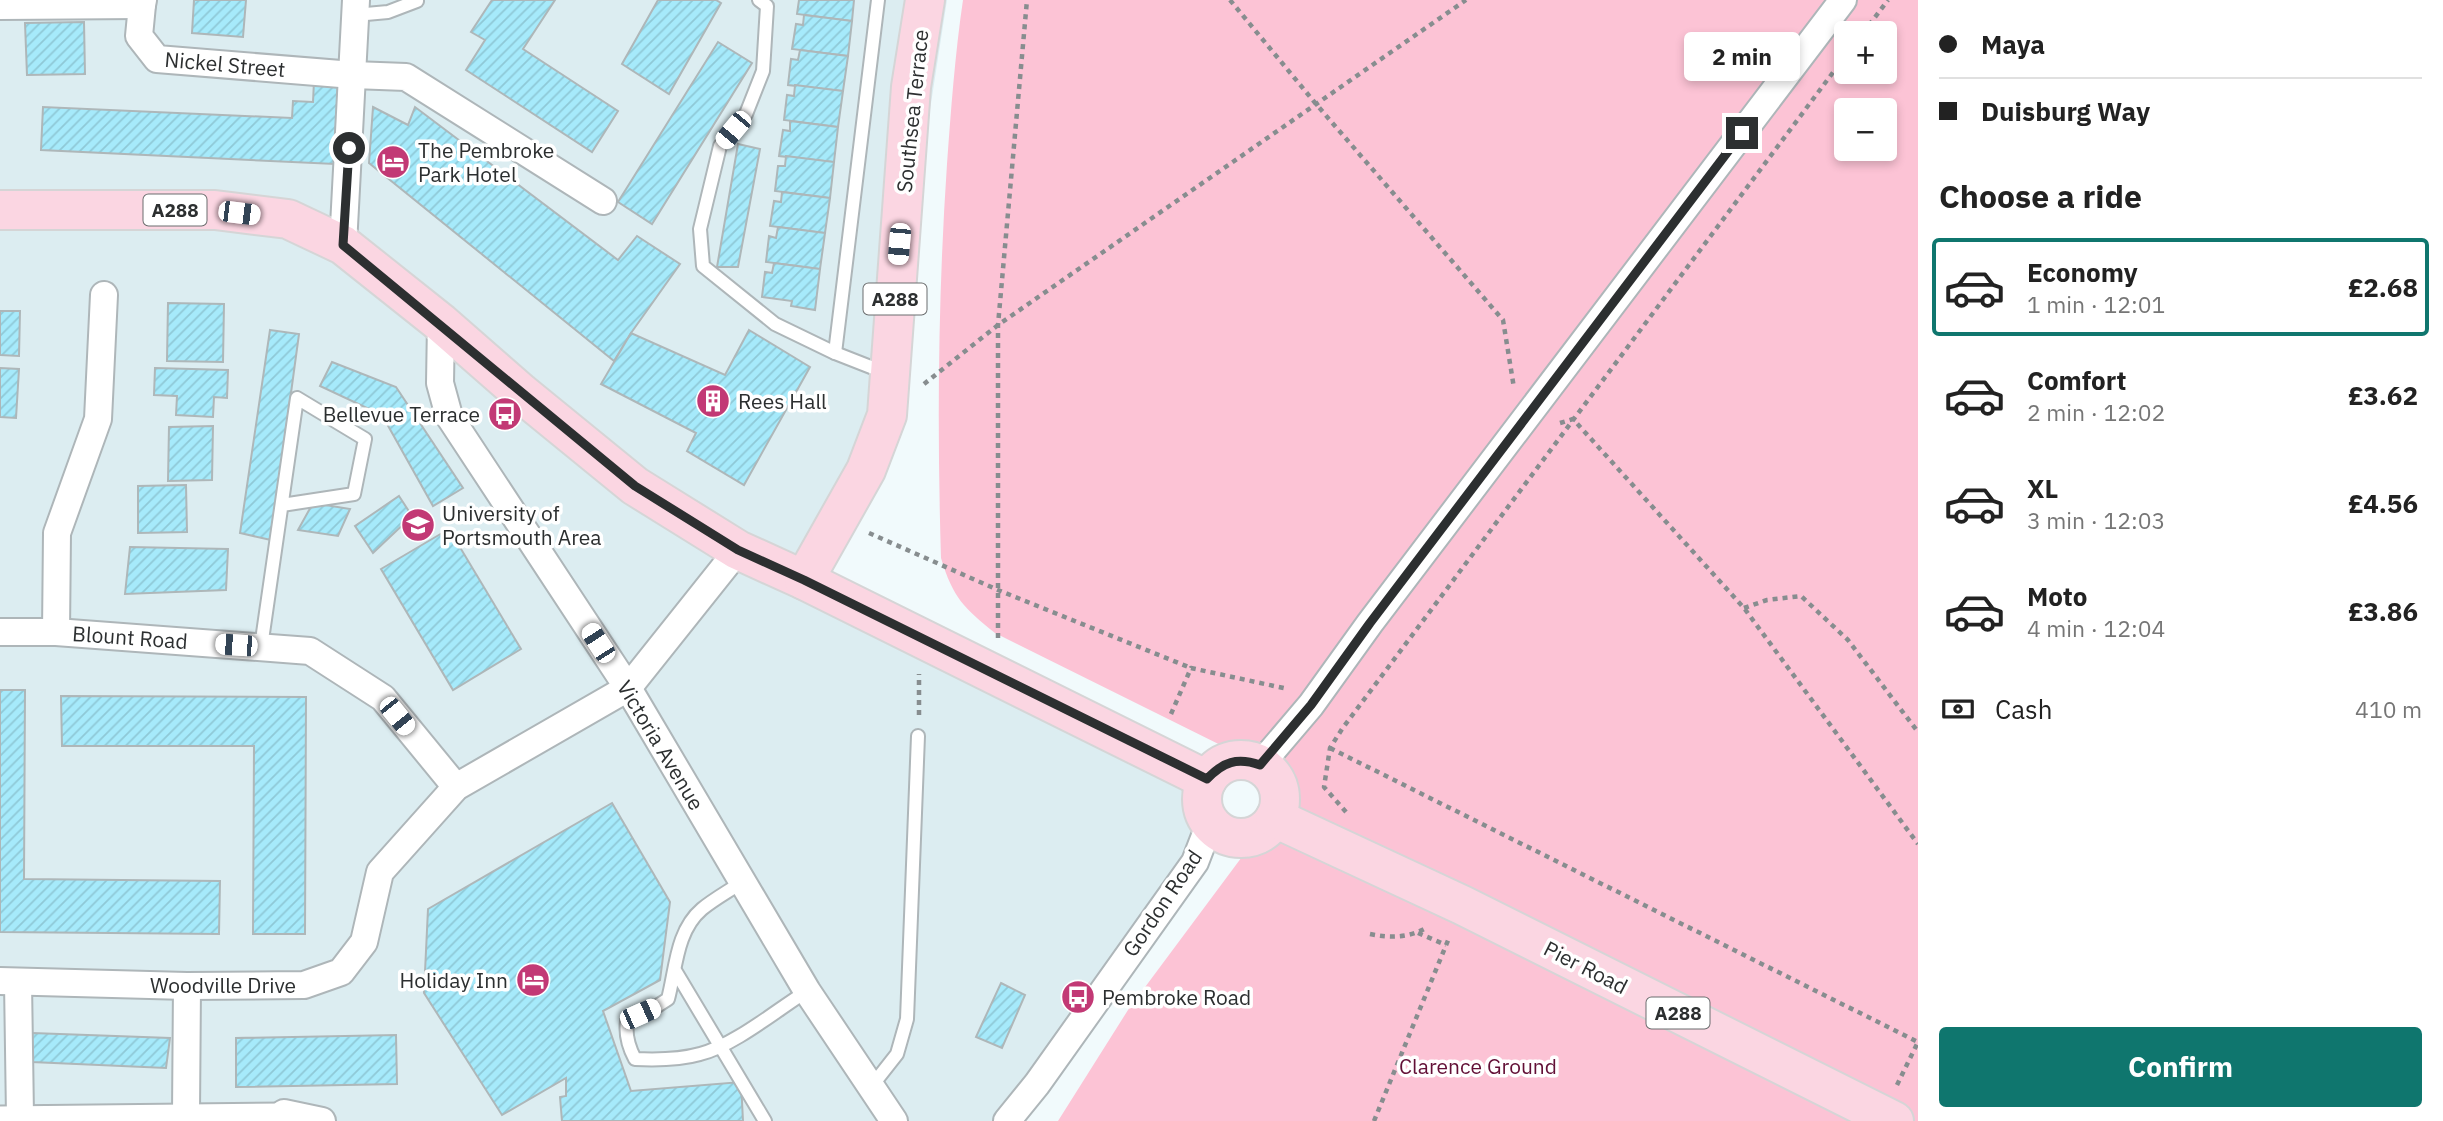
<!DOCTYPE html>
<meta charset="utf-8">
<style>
:root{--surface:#fff;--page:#f2f2f2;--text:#222;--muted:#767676;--line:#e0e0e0;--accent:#0f766e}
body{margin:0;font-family:"IBM Plex Sans",sans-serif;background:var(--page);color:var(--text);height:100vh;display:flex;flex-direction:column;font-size:26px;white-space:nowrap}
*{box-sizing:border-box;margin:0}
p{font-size:23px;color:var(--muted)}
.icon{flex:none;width:38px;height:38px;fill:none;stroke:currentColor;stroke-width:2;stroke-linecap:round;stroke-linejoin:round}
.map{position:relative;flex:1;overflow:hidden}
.panel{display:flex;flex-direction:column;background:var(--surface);width:525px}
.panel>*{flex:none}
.hud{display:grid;align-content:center;height:154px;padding:0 21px;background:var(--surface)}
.fabs{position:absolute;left:1834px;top:21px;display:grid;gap:14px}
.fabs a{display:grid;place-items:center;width:63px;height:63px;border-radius:7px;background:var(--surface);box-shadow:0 4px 10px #0003;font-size:35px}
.end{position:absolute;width:32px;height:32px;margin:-16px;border:9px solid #2c2f30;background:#fff;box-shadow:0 0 0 4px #fff}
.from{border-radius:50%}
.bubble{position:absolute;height:49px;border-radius:7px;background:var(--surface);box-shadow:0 4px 10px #0003;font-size:23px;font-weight:700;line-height:49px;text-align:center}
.car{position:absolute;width:21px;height:42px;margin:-21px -10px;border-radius:9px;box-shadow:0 0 5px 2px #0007;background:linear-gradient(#fff 24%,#345 0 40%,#fff 0 76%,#345 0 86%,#fff 0)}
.hud b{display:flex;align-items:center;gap:24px;height:66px;font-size:26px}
.hud b+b{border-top:2px solid var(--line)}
.hud i{width:18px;height:18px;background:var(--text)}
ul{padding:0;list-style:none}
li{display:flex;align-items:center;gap:21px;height:98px;margin:0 14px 10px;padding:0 7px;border:4px solid transparent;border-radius:7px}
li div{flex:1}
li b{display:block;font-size:26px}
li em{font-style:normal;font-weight:700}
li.selected{border-color:var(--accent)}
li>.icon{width:63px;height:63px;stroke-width:1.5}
h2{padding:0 21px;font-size:32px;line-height:84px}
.pay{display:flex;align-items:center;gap:18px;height:77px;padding:0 21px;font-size:26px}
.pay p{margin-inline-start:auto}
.primary-button{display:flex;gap:14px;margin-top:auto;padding:14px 21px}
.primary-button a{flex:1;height:80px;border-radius:7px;background:var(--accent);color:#fff;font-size:28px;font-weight:700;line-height:80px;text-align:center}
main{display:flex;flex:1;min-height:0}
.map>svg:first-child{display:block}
.built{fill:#dcedf1}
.green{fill:#fcc3d5;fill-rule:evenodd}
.building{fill:url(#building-hatch);stroke:#aeb7b9;stroke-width:2}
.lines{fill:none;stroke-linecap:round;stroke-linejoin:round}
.service-casing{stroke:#aeb6b9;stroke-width:16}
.pedestrian-casing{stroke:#aeb6b9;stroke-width:23}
.minor-casing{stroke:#aeb6b9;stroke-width:30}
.primary-casing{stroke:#d5d5d6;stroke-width:42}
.path{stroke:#878d8f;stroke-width:4.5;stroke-dasharray:5 5;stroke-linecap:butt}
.service{stroke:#fff;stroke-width:12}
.pedestrian{stroke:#fff;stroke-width:19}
.minor{stroke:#fff;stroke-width:26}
.primary{stroke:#fbd6e2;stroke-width:38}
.route{stroke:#2c2f30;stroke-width:9}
.labels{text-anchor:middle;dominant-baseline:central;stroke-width:7;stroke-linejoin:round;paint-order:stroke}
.shield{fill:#fff;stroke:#6b6d6e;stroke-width:2}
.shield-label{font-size:19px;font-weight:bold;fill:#2c2f30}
.street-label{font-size:21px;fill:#2c2f30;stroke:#fff}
.poi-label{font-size:21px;fill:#2c2f30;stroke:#fff;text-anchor:start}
.park-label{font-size:21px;fill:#620f36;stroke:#fff}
</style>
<main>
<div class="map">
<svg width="1918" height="1121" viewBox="0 0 1918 1121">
<defs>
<pattern id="building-hatch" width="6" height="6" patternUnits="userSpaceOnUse" patternTransform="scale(1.75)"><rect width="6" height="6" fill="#a6eafb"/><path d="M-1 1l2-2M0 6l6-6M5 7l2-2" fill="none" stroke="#8fc9d7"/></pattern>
</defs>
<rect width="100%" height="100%" fill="#f1fafc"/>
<polygon class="built" points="0,0 947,0 889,375 804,580 1154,753 1221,833 1003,1121 0,1121"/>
<path class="green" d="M963,0H1918V1121H1058L1128,1010L1297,783L995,633C964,608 953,598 941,558C937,427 938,296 947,164C951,110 955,54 963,0ZM1846,33H1885V72H1846ZM1846,110H1885V149H1846Z"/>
<g class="building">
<polygon points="194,0 246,0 243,37 192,33"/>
<polygon points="492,0 555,0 523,49 618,111 592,152 466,70 485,40 471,32"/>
<polygon points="658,0 716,0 721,3 669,94 622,64"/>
<polygon points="799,0 854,0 852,21 797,14"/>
<polygon points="804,15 852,21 848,56 792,49 796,24 803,25"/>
<polygon points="84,22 85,74 27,75 25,23"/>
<polygon points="718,42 752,63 652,224 618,202"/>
<polygon points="800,50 848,56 843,91 788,85 791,59 798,60"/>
<polygon points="314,81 338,82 335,164 41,150 43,107 292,118 293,101 313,102"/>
<polygon points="795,85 843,91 838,127 784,120 787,95 794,96"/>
<polygon points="373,107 408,125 415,107 618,260 637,236 680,264 631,333 614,361 369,163"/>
<polygon points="790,121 838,127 834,162 779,156 783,130 790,131"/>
<polygon points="738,144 760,149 738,267 717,267"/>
<polygon points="786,156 834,162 830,198 775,191 778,166 785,166"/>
<polygon points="782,192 830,198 825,233 770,226 774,201 781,202"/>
<polygon points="778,227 825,233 820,269 766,262 769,236 776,238"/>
<polygon points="774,263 820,269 815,310 791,306 792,301 762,297 765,272 772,273"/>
<polygon points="168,303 224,304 223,362 167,361"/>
<polygon points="0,311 20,311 19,356 0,355"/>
<polygon points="270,330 299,334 271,540 240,533"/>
<polygon points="749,330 810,367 744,485 687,451 696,433 601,384 631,333 725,375"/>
<polygon points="332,362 396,387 463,488 433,506 382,415 320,386"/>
<polygon points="0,368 19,369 16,418 0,417"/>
<polygon points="155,368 228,370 227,398 214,397 213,417 176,415 177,396 154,395"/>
<polygon points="213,426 212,480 168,481 169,427"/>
<polygon points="186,485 187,532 138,533 138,486"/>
<polygon points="399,496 412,516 373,553 355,526"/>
<polygon points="313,503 350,509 338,536 298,530"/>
<polygon points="449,529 521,649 453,690 381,569"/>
<polygon points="130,547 228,549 226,590 125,594"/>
<polygon points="0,690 25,690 24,879 220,881 219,934 0,932"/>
<polygon points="61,696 306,697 305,934 253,934 254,746 62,746"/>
<polygon points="612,803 670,902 660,980 603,1011 631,1091 741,1082 743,1121 562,1121 560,1097 566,1096 566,1078 502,1115 424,993 428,909"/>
<polygon points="1001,983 1025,995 1002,1048 976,1037"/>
<polygon points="32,1033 170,1038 166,1068 32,1062"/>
<polygon points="396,1035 397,1084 236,1087 236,1038"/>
</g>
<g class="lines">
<g class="service-casing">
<g id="service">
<polyline points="759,0 767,6 763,71 746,114 720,146 700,229 703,266 775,324 835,353 886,373"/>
<polyline points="355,15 388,12 417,1"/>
<polyline points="835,353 878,0"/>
<polyline points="261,647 297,398 365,439 354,494 282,505"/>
<path d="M742,882C729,891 714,899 702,909C676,931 676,969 668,999L654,1008L627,1021C625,1035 628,1046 635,1059C656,1060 679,1060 700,1054C733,1046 777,1010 807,991"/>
<polyline points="676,972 765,1121"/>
<polyline points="871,1087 897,1054 907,1019 918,736"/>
</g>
</g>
<g class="pedestrian-casing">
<polyline id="pedestrian" points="0,1116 284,1113"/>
</g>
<g class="minor-casing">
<g id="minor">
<polyline points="142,5 139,36 157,59 353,75 406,77 603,201"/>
<polyline points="0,6 142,5 143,0"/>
<polyline points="343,245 356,0"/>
<polyline points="441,323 440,383 449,416 628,688 807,991 894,1121"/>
<polyline points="0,632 56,632 310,651 383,698 456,787"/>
<polyline points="56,632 57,533 98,419 104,295"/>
<polyline points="1260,765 1311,705 1370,623 1843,0"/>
<polyline points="0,981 187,986 304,985 341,972 364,942 380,872 456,787 628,688 738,550"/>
<polyline points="18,982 20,1116"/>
<polyline points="284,1113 322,1121"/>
<polyline points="186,1114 187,986"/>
<polyline points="1007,1121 1037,1084 1195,862 1210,823"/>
</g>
</g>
<g class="primary-casing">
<g id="primary">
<polyline points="0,210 215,210 288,219 343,245 441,323 521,393 635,486 738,550 804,580 1207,780"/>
<polyline points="804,580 866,470 887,415 911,87 925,0"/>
<circle cx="1241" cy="799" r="39"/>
<polyline points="1275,818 1462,905 1894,1121"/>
</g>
</g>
<g class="path">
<polyline points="1230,0 1316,104 1503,320 1514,388"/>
<polyline points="1863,33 1888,0"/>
<polyline points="924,384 998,325 1466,0"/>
<polyline points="1560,423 1573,419 1744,608 1918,844"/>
<polyline points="869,533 998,590 1191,668"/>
<polyline points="1744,608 1767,600 1801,596 1848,640 1918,732"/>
<polyline points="998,638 998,325 1027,0"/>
<polyline points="1171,714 1191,668 1288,689"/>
<polyline points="919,715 919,674"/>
<polyline points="1330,748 1918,1042"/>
<polyline points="1346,812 1324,787 1330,748 1342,729 1846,55"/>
<polyline points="1418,933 1446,945"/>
<path d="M1370,934C1390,938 1408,938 1426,928"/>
<polyline points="1897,1085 1918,1042"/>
<polyline points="1374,1121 1449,938"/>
</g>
<use href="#service" class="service"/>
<use href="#pedestrian" class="pedestrian"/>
<use href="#minor" class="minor"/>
<use href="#primary" class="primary"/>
</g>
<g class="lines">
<path class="route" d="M349,148L343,245L635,486L738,550L804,580L1207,779C1223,762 1237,757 1260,765L1311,705L1370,623L1742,133"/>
</g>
<defs>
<g id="hotel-disc" transform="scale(1.75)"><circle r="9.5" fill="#c23975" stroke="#fff"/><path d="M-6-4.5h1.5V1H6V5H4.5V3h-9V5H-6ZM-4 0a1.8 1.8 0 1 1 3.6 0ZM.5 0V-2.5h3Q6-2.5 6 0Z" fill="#fff"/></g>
<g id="building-disc" transform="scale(1.75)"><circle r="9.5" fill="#c23975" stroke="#fff"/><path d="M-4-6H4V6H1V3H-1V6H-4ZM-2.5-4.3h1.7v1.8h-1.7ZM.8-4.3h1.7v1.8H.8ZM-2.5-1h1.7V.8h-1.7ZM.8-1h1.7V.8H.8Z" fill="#fff"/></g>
<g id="bus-disc" transform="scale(1.75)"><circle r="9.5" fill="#c23975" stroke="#fff"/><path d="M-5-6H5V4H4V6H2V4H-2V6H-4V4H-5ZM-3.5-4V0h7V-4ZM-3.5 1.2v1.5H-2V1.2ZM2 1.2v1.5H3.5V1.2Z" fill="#fff"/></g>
<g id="university-disc" transform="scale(1.75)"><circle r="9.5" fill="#c23975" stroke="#fff"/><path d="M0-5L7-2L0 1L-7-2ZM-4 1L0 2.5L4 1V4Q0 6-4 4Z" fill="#fff"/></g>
</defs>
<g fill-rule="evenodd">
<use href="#hotel-disc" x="393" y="162"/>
<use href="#building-disc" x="713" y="401"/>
<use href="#bus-disc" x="505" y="414"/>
<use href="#university-disc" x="418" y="525"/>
<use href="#hotel-disc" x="533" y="980"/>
<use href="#bus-disc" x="1078" y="997"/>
</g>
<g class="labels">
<g class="shield">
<rect x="143.5" y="194.5" width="63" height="31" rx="5"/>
<rect x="863.5" y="283.5" width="63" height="31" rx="5"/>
<rect x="1646.5" y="997.5" width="63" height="31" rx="5"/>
</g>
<g class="shield-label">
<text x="175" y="210">A288</text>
<text x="895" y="299">A288</text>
<text x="1678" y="1013">A288</text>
</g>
<g class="street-label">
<text transform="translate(225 64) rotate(5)">Nickel Street</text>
<text transform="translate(912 111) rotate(-84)">Southsea Terrace</text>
<text transform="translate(130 637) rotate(4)">Blount Road</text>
<text transform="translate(661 745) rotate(59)">Victoria Avenue</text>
<text transform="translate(1162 903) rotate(-56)">Gordon Road</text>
<text transform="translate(1586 967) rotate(27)">Pier Road</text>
<text x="223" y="985">Woodville Drive</text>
</g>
<g class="poi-label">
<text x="418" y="150">The Pembroke<tspan x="418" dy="24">Park Hotel</tspan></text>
<text x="738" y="401">Rees Hall</text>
<text x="480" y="414" text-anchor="end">Bellevue Terrace</text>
<text x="442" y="513">University of<tspan x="442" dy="24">Portsmouth Area</tspan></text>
<text x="508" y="980" text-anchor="end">Holiday Inn</text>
<text x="1102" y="997">Pembroke Road</text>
</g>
<g class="park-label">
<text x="1478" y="1066">Clarence Ground</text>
</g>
</g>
</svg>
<div class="fabs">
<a>+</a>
<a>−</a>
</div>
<i class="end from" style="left:349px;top:148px"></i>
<i class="end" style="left:1742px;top:133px"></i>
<div class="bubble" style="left:1684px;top:32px;width:116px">2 min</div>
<i class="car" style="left:733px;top:130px;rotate:220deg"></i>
<i class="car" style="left:239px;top:213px;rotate:97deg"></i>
<i class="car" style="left:899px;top:244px;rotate:185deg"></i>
<i class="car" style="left:598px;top:643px;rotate:327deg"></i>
<i class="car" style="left:236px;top:645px;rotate:274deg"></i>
<i class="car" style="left:397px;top:716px;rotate:141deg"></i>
<i class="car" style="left:640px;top:1014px;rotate:66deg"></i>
</div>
<section class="panel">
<div class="hud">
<b><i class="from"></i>Maya</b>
<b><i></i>Duisburg Way</b>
</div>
<h2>Choose a ride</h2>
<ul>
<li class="selected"><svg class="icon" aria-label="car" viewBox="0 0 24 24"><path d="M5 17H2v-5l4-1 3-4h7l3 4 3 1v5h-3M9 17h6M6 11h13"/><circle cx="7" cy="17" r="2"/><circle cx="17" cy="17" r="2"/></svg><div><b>Economy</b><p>1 min · 12:01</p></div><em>£2.68</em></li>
<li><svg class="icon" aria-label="car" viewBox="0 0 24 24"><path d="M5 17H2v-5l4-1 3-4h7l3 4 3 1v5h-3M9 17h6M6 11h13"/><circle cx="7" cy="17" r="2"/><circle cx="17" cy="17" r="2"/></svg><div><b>Comfort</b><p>2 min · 12:02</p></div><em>£3.62</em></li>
<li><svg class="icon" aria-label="car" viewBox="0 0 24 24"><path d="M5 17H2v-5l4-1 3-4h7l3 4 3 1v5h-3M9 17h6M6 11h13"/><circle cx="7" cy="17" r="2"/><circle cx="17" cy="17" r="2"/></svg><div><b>XL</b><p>3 min · 12:03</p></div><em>£4.56</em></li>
<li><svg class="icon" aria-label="car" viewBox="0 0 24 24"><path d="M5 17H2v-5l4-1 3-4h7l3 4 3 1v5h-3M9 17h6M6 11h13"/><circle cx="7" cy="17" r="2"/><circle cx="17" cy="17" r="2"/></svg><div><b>Moto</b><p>4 min · 12:04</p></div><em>£3.86</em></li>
</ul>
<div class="pay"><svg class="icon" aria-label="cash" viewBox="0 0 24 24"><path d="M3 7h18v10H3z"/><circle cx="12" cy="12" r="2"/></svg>Cash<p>410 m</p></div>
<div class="primary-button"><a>Confirm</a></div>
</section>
</main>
